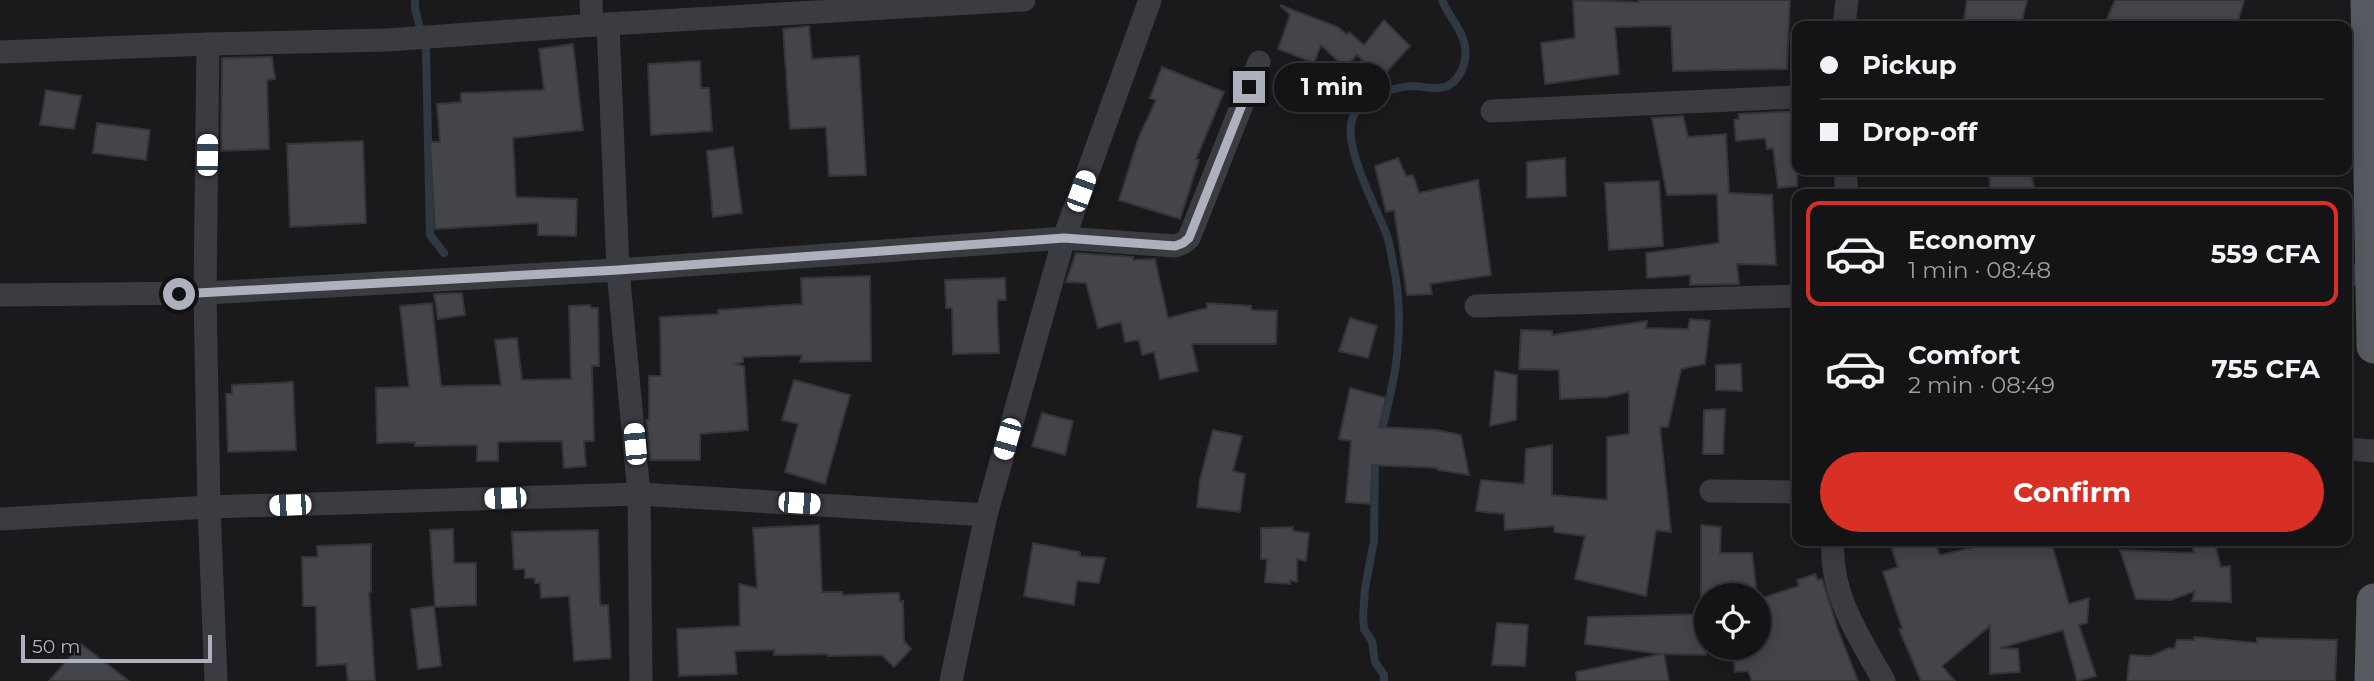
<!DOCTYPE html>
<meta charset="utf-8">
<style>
:root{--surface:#141416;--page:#212123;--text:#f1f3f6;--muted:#9d9ea1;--line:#333335;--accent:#d93025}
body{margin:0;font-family:Montserrat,sans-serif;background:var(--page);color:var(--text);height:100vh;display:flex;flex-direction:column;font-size:26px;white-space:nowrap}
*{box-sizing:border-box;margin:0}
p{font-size:23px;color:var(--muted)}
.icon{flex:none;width:38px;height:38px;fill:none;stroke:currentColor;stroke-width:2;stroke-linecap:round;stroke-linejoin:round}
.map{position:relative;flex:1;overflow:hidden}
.drawer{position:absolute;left:1792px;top:189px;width:560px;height:357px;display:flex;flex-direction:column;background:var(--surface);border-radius:14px;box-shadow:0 4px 18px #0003,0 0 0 2px var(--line)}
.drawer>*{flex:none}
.hud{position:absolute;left:1792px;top:21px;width:560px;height:154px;border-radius:14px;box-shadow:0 4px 18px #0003,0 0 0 2px var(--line);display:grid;align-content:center;height:154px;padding:0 28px;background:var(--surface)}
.tools{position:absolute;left:1694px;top:583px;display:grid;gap:14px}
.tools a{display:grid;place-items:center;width:77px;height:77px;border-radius:50%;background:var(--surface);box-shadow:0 4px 18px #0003,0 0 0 2px var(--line);font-size:35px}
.scale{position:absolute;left:21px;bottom:18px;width:191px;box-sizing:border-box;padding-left:7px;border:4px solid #adb1bd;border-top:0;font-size:19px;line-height:24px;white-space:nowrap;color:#adb1bd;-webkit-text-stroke:5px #151518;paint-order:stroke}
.end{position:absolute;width:32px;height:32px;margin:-16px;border:9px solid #adb1bd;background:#111;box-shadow:0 0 0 4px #111}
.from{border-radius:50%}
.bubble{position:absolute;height:49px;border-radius:24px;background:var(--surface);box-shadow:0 4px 18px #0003,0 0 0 2px var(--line);font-size:23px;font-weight:700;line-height:49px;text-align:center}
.car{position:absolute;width:21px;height:42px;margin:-21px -10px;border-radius:9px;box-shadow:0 0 5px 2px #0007;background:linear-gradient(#fff 24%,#345 0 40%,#fff 0 76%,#345 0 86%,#fff 0)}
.hud b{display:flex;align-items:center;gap:24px;height:66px;font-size:26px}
.hud b+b{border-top:2px solid var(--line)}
.hud i{width:18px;height:18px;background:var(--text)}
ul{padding:12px 0 0;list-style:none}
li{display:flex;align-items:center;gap:21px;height:105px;margin:0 14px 10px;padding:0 14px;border:4px solid transparent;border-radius:14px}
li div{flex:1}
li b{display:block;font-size:26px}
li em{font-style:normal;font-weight:700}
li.on{border-color:var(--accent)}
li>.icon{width:63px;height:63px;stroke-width:1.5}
.action{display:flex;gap:14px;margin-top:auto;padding:14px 28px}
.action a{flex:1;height:80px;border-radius:42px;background:var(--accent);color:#fff;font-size:28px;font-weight:700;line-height:80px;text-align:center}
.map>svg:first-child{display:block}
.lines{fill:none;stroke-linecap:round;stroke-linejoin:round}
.stream{stroke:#2f3942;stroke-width:8}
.building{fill:#44454a;stroke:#343439;stroke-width:2}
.street{stroke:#3b3c42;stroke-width:23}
.primary{stroke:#575961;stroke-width:35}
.route{stroke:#adb1bd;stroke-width:9}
</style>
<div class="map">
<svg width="2374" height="681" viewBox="0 0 2374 681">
<rect width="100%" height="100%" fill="#1a1a1d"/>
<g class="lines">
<g class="stream">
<polyline points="415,0 415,9 426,50 430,235 444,253"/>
<path d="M1380,437C1395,380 1405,334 1395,274C1392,261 1391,246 1386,233C1376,207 1341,143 1353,117C1362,97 1392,87 1412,86C1421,86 1430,89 1439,88C1460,86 1469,60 1464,42C1460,27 1448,15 1442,0"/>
<polyline points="1375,456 1374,541 1365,588 1363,616 1364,629 1372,641 1375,662 1384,675 1384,681"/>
</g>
</g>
<g class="building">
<polygon points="1573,0 1639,2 1639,0 1790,0 1787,69 1673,71 1671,26 1615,27 1619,74 1545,84 1541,43 1575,38"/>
<polygon points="1967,0 2027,0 2021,26 1963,26"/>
<polygon points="2115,0 2244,0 2237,26 2104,26"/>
<polygon points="1280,5 1338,27 1347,35 1349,32 1364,45 1384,20 1410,46 1381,78 1357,55 1345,68 1321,45 1314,63 1278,49 1290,15"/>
<polygon points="809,26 812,59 859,56 866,175 829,176 826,127 790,129 783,29"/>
<polygon points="573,44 583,130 513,138 516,197 577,199 576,236 538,235 538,223 435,229 430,142 440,142 437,104 461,102 461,93 544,90 539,49"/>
<polygon points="272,57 275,79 267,80 269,149 221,151 222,58"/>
<polygon points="700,61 701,88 709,88 712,131 651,135 648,64"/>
<polygon points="1162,67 1224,92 1196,159 1199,160 1180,219 1119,200 1138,139 1156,100 1150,98"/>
<polygon points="46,90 81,96 74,129 40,125"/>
<polygon points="1797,111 1797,186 1778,188 1773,148 1767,149 1765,138 1736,141 1734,120 1739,119 1739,114"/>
<polygon points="1683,116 1688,137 1726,134 1729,193 1772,195 1776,265 1737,264 1739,284 1690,285 1690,275 1647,278 1646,253 1719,243 1717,194 1667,195 1652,118"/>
<polygon points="97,123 150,130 146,160 93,153"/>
<polygon points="363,141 366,223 290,227 287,144"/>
<polygon points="733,147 742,213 713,217 707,151"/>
<polygon points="1398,158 1406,176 1413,175 1419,193 1478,180 1491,275 1430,284 1432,294 1407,295 1394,210 1386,212 1375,166"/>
<polygon points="1565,158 1566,196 1527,198 1527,162"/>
<polygon points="1989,170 2031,170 2035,194 1990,194"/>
<polygon points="1659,181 1663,246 1609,250 1605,183"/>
<polygon points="1076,253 1133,257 1133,260 1155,259 1168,318 1207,308 1207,303 1251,306 1251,310 1277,311 1276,344 1192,344 1198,371 1160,379 1154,352 1142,355 1139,340 1125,342 1121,322 1098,328 1086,283 1066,282"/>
<polygon points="870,276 871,361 800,362 802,355 743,357 743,362 735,364 744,366 748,430 700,434 700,460 650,460 646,420 649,420 649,376 661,376 660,317 718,314 718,310 802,304 801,278"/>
<polygon points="1005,278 1006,300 998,300 997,307 999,353 953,354 952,308 946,308 945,280"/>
<polygon points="462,293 465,315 438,319 434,294"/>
<polygon points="432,303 441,386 501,385 495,340 517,338 522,380 571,379 569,306 590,305 591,308 598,308 599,366 592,366 594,441 584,441 586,466 564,468 562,441 498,442 498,461 477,461 477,445 415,446 415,442 377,443 376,388 409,387 400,306"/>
<polygon points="1350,318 1377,326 1368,358 1339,351"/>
<polygon points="1690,319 1710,321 1705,364 1681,369 1668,427 1660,427 1671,532 1656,530 1646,596 1575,579 1585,536 1554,532 1554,526 1505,530 1504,514 1476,511 1481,480 1524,484 1526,449 1552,445 1552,495 1607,500 1607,437 1629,434 1629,392 1607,397 1560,399 1559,370 1519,369 1521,330 1552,331 1552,335 1647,321 1646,328 1688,329"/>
<polygon points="1741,364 1742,391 1716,390 1716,365"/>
<polygon points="1495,371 1517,375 1516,420 1490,426"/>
<polygon points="794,380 850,395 825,484 785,472 798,424 782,420"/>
<polygon points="293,382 296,450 228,452 226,394 232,394 232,385"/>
<polygon points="1350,388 1386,398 1379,427 1437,430 1461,435 1469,475 1438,470 1438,468 1372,465 1371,504 1346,502 1351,441 1339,439"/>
<polygon points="1725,409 1723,454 1703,454 1704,410"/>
<polygon points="1042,413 1073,421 1065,455 1032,446"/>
<polygon points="1213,430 1242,436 1233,471 1245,474 1240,512 1197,507 1200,479"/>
<polygon points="819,525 822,592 842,592 842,595 899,593 900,602 903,601 904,641 911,649 894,667 882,655 828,656 828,654 774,655 774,650 735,651 737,674 679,676 677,629 740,626 739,584 757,588 753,528"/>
<polygon points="1701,525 1721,527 1720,553 1752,553 1757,595 1701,595"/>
<polygon points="1293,527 1293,531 1309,533 1306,561 1297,559 1297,582 1290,580 1290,584 1265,582 1267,559 1261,559 1261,528"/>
<polygon points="453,529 454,563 476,563 476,605 435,607 430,530"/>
<polygon points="598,530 600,605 608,605 611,658 574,661 569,596 541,598 540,583 535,583 535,578 525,578 525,569 514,569 512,532"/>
<polygon points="1889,541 1934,541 1940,555 2000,541 2051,541 2069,604 2089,598 2087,623 2079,625 2096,676 2077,681 2063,630 2000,648 2018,649 2020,672 1990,674 1990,626 1942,666 1955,681 1921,681 1899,629 1902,628 1883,572 1898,567"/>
<polygon points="2191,541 2214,541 2221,567 2230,566 2231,602 2192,601 2195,591 2171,600 2136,599 2120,550 2194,553"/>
<polygon points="1033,543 1080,552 1080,556 1105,558 1099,583 1077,581 1074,605 1024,596"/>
<polygon points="371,544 371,592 369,592 375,681 348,681 346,664 317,666 316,606 303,606 302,557 318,557 317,546"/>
<polygon points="1815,574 1818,580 1822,579 1838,630 1858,681 1752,681 1748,671 1735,672 1733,648 1759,648 1759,599 1799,586 1797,580"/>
<polygon points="434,606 441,666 418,669 411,609"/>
<polygon points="1706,614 1706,655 1664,654 1669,681 1577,681 1576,672 1661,654 1585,644 1588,617"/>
<polygon points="1497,623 1528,625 1525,666 1492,665"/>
<polygon points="2194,637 2257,643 2257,638 2337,640 2335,681 2127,681 2130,655 2151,656 2169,648 2174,649 2177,640 2194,640"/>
<polygon points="81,644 129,681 49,681"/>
</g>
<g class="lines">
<g class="street">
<polyline points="591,0 592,25"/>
<polyline points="608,24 618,270 639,494 641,681"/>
<polyline points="1844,26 1847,0"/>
<polyline points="208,44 205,293 209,507 216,681"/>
<polyline points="0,52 208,44 387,40 608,24 1024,0"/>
<polyline points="1492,111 1797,97"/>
<polyline points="1845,170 1847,194"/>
<polyline points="2347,275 2371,274"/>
<polyline points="0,295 205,293 618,270 1064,238 1175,246 1183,243 1189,238 1259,62"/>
<polyline points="1476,306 1797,296"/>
<polyline points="2347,449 2374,451"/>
<polyline points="1711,491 1797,492"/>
<polyline points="0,519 209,507 639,494 986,515"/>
<path d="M1833,541C1829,593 1859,637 1884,681"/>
<polyline points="951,681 986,515 1064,238 1150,0"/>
</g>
<g class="primary">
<polyline points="2368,0 2374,346"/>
<polyline points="2372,681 2374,601"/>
</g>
</g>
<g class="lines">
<polyline class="route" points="179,294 618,270 1064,238 1175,246 1183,243 1189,238 1249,87"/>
</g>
</svg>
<div class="tools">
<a><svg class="icon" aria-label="locate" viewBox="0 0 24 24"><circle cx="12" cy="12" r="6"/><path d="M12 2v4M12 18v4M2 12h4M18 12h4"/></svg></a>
</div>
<div class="scale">50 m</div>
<i class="end from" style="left:179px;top:294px"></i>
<i class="end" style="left:1249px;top:87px"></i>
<div class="bubble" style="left:1274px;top:63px;width:116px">1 min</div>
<i class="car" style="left:207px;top:155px;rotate:1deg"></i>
<i class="car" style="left:1081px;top:191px;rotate:20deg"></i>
<i class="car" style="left:1007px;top:439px;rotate:196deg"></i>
<i class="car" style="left:635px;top:444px;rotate:355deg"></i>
<i class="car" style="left:505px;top:498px;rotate:268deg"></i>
<i class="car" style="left:799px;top:503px;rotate:94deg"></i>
<i class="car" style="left:290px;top:505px;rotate:268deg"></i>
<div class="hud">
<b><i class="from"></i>Pickup</b>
<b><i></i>Drop-off</b>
</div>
<section class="drawer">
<ul>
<li class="on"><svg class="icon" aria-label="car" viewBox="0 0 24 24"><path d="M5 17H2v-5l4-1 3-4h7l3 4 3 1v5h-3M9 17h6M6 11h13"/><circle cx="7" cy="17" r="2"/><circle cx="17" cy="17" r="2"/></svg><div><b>Economy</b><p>1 min · 08:48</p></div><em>559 CFA</em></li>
<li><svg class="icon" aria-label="car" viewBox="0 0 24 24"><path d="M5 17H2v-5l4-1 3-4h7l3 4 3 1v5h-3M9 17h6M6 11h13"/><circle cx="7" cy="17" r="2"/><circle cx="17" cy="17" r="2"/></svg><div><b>Comfort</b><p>2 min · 08:49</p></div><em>755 CFA</em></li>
</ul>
<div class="action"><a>Confirm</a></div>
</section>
</div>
